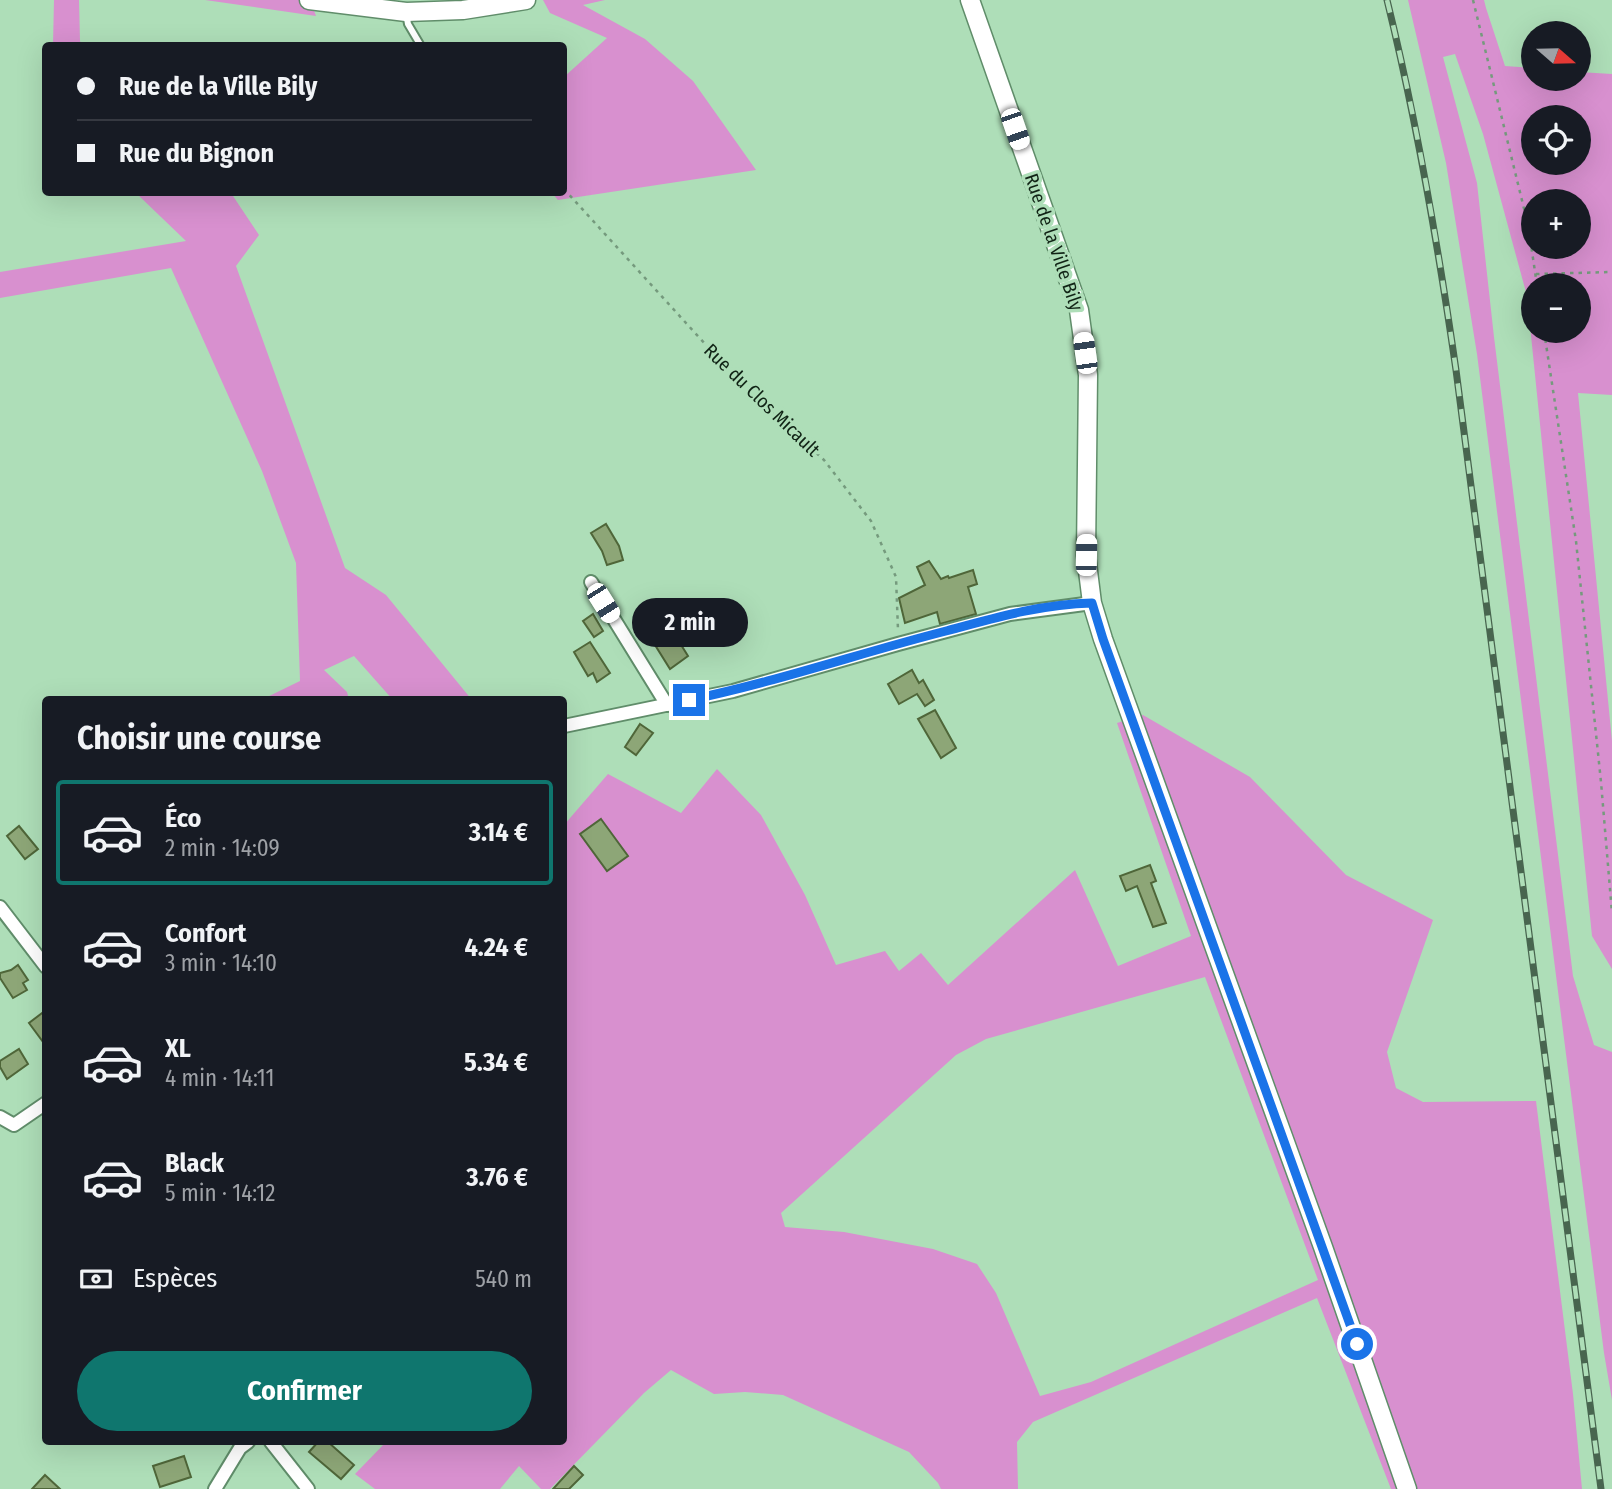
<!DOCTYPE html>
<html lang="fr">
<meta charset="utf-8">
<style>
:root{--surface:#171b24;--page:#242831;--text:#f1f3f6;--muted:#9ea1a6;--line:#363941;--accent:#0f766e}
body{margin:0;font-family:"Fira Sans Condensed",sans-serif;background:var(--page);color:var(--text);height:100vh;display:flex;flex-direction:column;font-size:26px;white-space:nowrap}
*{box-sizing:border-box;margin:0}
p{font-size:23px;color:var(--muted)}
.icon{flex:none;width:38px;height:38px;fill:none;stroke:currentColor;stroke-width:2;stroke-linecap:round;stroke-linejoin:round}
.map{position:relative;flex:1;overflow:hidden}
.side{position:absolute;left:42px;top:696px;width:525px;height:749px;display:flex;flex-direction:column;background:var(--surface);border-radius:7px;box-shadow:0 7px 28px #0002}
.side>*{flex:none}
.banner{position:absolute;left:42px;top:42px;width:525px;height:154px;border-radius:7px;box-shadow:0 7px 28px #0002;display:grid;align-content:center;height:154px;padding:0 35px;background:var(--surface)}
.needle{width:46px;rotate:110deg}
.buttons{position:absolute;left:1521px;top:21px;display:grid;gap:14px}
.buttons a{display:grid;place-items:center;width:70px;height:70px;border-radius:50%;background:var(--surface);box-shadow:0 7px 28px #0002;font-size:35px}
.end{position:absolute;width:32px;height:32px;margin:-16px;border:9px solid #1a73e8;background:#fff;box-shadow:0 0 0 4px #fff}
.from{border-radius:50%}
.bubble{position:absolute;height:49px;border-radius:24px;background:var(--surface);box-shadow:0 7px 28px #0002;font-size:23px;font-weight:700;line-height:49px;text-align:center}
.car{position:absolute;width:21px;height:42px;margin:-21px -10px;border-radius:9px;box-shadow:0 0 5px 2px #0007;background:linear-gradient(#fff 24%,#345 0 40%,#fff 0 76%,#345 0 86%,#fff 0)}
.banner b{display:flex;align-items:center;gap:24px;height:66px;font-size:26px}
.banner b+b{border-top:2px solid var(--line)}
.banner i{width:18px;height:18px;background:var(--text)}
ul{padding:0;list-style:none}
li{display:flex;align-items:center;gap:21px;height:105px;margin:0 14px 10px;padding:0 21px;border:4px solid transparent;border-radius:7px}
li div{flex:1}
li b{display:block;font-size:26px}
li em{font-style:normal;font-weight:700}
li.selected{border-color:var(--accent)}
li>.icon{width:63px;height:63px;stroke-width:1.5}
h2{padding:0 35px;font-size:32px;line-height:84px}
.pay{display:flex;align-items:center;gap:18px;height:77px;padding:0 35px;font-size:26px}
.pay p{margin-inline-start:auto}
.cta{display:flex;gap:14px;margin-top:auto;padding:14px 35px}
.cta a{flex:1;height:80px;border-radius:42px;background:var(--accent);color:#fff;font-size:28px;font-weight:700;line-height:80px;text-align:center}
.map>svg:first-child{display:block}
.green{fill:#d890cf;fill-rule:evenodd}
.building{fill:#8da677;stroke:#4f6639;stroke-width:2}
.lines{fill:none;stroke-linecap:round;stroke-linejoin:round}
.lane-casing{stroke:#608d6a;stroke-width:10}
.street-casing{stroke:#608d6a;stroke-width:16}
.secondary-casing{stroke:#608d6a;stroke-width:21}
.path{stroke:#759a7d;stroke-width:2.5;stroke-dasharray:3.5 5;stroke-linecap:butt}
.lane{stroke:#fff;stroke-width:6}
.street{stroke:#fff;stroke-width:12}
.secondary{stroke:#fff;stroke-width:18}
.rail-casing{stroke:#48654f;stroke-width:7}
.rail{stroke:#aedeb8;stroke-width:4.5;stroke-dasharray:13;stroke-linecap:butt}
.route{stroke:#1a73e8;stroke-width:9}
.labels{text-anchor:middle;dominant-baseline:central;stroke-width:7;stroke-linejoin:round;paint-order:stroke}
.street-label{font-size:19px;fill:#102315;stroke:#aedeb8}
</style>
<div class="map">
<svg width="1612" height="1489" viewBox="0 0 1612 1489">
<rect width="100%" height="100%" fill="#aedeb8"/>
<g class="green">
<polygon points="54,0 79,0 80,41 82,45 53,45"/>
<polygon points="205,0 310,0 316,16"/>
<polygon points="543,0 605,0 583,5 645,39 693,81 756,170 558,200 552,193 564,192 564,77 607,38 550,13"/>
<path d="M1408,0H1484L1486,8L1505,66L1533,68V79H1578L1579,72L1612,74V395L1578,393L1612,741V969L1592,936L1527,296L1483,134L1455,54L1443,57L1477,183L1494,337L1573,976L1594,1045L1612,1052V1400L1604,1353L1477,354L1446,163ZM1533,117H1578V163H1533ZM1533,201H1578V247H1533ZM1533,285H1578V331H1533Z"/>
<polygon points="136,193 231,193 259,235 236,266 345,568 386,595 472,700 393,700 354,656 324,670 347,692 349,700 261,700 300,681 296,563 262,471 171,268 0,298 0,272 186,241"/>
<path d="M1143,715L1250,777L1346,875L1433,920L1387,1052L1396,1088L1423,1102L1536,1101L1573,1394L1582,1489H1391L1317,1298L1033,1422L1017,1442L1018,1489H941L938,1483L909,1452L783,1395L745,1392L714,1394L671,1370L644,1393L550,1489H541L519,1466L500,1489H375L355,1474L386,1442H564V825L608,774L681,813L717,769L761,815L805,895L836,965L885,951L899,971L921,953L948,985L1075,870L1118,966L1191,936L1117,723ZM1205,977L1318,1280L1091,1382L1040,1396L996,1293L977,1264L933,1249L844,1232L785,1227L781,1213L956,1055L986,1039Z"/>
</g>
<g class="building">
<polygon points="606,524 619,546 623,560 607,565 602,551 591,533"/>
<polygon points="929,561 941,579 948,576 949,578 973,570 977,584 968,587 976,614 940,624 937,612 905,623 899,598 925,585 917,567"/>
<polygon points="593,614 603,631 594,637 583,621"/>
<polygon points="673,632 688,656 670,669 655,645"/>
<polygon points="590,642 610,673 597,682 593,673 588,676 574,652"/>
<polygon points="912,670 919,683 923,680 934,700 925,706 917,694 899,704 888,684"/>
<polygon points="935,710 956,748 941,758 918,719"/>
<polygon points="640,724 653,733 636,755 625,747"/>
<polygon points="601,819 628,856 607,871 580,834"/>
<polygon points="19,826 38,849 25,859 7,836"/>
<polygon points="1150,865 1156,881 1151,883 1166,923 1153,927 1137,886 1126,891 1120,876"/>
<polygon points="18,965 28,980 23,983 27,990 13,998 0,978 0,973 11,970"/>
<polygon points="46,1010 46,1046 29,1023"/>
<polygon points="19,1049 28,1064 7,1079 0,1067 0,1061"/>
<polygon points="318,1442 328,1442 354,1465 341,1479 309,1452"/>
<polygon points="184,1456 191,1477 160,1487 153,1466"/>
<polygon points="574,1466 583,1475 569,1489 553,1489"/>
<polygon points="45,1475 60,1489 32,1489"/>
</g>
<g class="lines">
<g class="lane-casing">
<polyline id="lane" points="406,13 408,24 421,46"/>
</g>
<g class="street-casing">
<g id="street">
<polyline points="591,582 667,705"/>
<polyline points="564,726 733,691 898,644 1010,614 1092,603"/>
<polyline points="0,907 46,967"/>
<polyline points="0,1117 14,1125 46,1103"/>
<polyline points="271,1442 308,1489"/>
<polyline points="215,1489 240,1448 248,1442"/>
</g>
</g>
<g class="secondary-casing">
<g id="secondary">
<polyline points="309,0 406,12 463,10 526,0"/>
<polyline points="970,0 1079,310 1088,375 1086,555 1092,603 1103,639 1323,1247 1407,1489"/>
</g>
</g>
<g class="path">
<polyline points="1473,0 1528,225 1537,285"/>
<polyline points="564,189 747,390 824,460 871,521 896,577 898,630"/>
<polyline points="1536,274 1612,272"/>
<polyline points="1544,331 1576,541 1601,782 1612,913"/>
</g>
<use href="#lane" class="lane"/>
<use href="#street" class="street"/>
<use href="#secondary" class="secondary"/>
<g class="rail-casing">
<path id="rail" d="M1387,0C1417,122 1438,245 1456,370L1601,1489"/>
</g>
<use href="#rail" class="rail"/>
</g>
<g class="lines">
<path class="route" d="M689,700C776,682 860,653 946,631C994,618 1042,604 1092,603L1103,639L1357,1344"/>
</g>
<g class="labels">
<g class="street-label">
<text transform="translate(1054 242) rotate(71)">Rue de la Ville Bily</text>
<text transform="translate(762 400) rotate(44)">Rue du Clos Micault</text>
</g>
</g>
</svg>
<div class="buttons">
<a><svg class="needle" viewBox="-14 -14 28 28"><path d="M0-13l5 13h-10z" fill="#e53935"/><path d="M0 13l5-13h-10z" fill="#9ea1a6"/></svg></a>
<a><svg class="icon" aria-label="locate" viewBox="0 0 24 24"><circle cx="12" cy="12" r="6"/><path d="M12 2v4M12 18v4M2 12h4M18 12h4"/></svg></a>
<a>+</a>
<a>−</a>
</div>
<i class="end from" style="left:1357px;top:1344px"></i>
<i class="end" style="left:689px;top:700px"></i>
<div class="bubble" style="left:632px;top:598px;width:116px">2 min</div>
<i class="car" style="left:1015px;top:129px;rotate:161deg"></i>
<i class="car" style="left:1085px;top:353px;rotate:352deg"></i>
<i class="car" style="left:1086px;top:555px;rotate:1deg"></i>
<i class="car" style="left:603px;top:603px;rotate:148deg"></i>
<div class="banner">
<b><i class="from"></i>Rue de la Ville Bily</b>
<b><i></i>Rue du Bignon</b>
</div>
<section class="side">
<h2>Choisir une course</h2>
<ul>
<li class="selected"><svg class="icon" aria-label="car" viewBox="0 0 24 24"><path d="M5 17H2v-5l4-1 3-4h7l3 4 3 1v5h-3M9 17h6M6 11h13"/><circle cx="7" cy="17" r="2"/><circle cx="17" cy="17" r="2"/></svg><div><b>Éco</b><p>2 min · 14:09</p></div><em>3.14 €</em></li>
<li><svg class="icon" aria-label="car" viewBox="0 0 24 24"><path d="M5 17H2v-5l4-1 3-4h7l3 4 3 1v5h-3M9 17h6M6 11h13"/><circle cx="7" cy="17" r="2"/><circle cx="17" cy="17" r="2"/></svg><div><b>Confort</b><p>3 min · 14:10</p></div><em>4.24 €</em></li>
<li><svg class="icon" aria-label="car" viewBox="0 0 24 24"><path d="M5 17H2v-5l4-1 3-4h7l3 4 3 1v5h-3M9 17h6M6 11h13"/><circle cx="7" cy="17" r="2"/><circle cx="17" cy="17" r="2"/></svg><div><b>XL</b><p>4 min · 14:11</p></div><em>5.34 €</em></li>
<li><svg class="icon" aria-label="car" viewBox="0 0 24 24"><path d="M5 17H2v-5l4-1 3-4h7l3 4 3 1v5h-3M9 17h6M6 11h13"/><circle cx="7" cy="17" r="2"/><circle cx="17" cy="17" r="2"/></svg><div><b>Black</b><p>5 min · 14:12</p></div><em>3.76 €</em></li>
</ul>
<div class="pay"><svg class="icon" aria-label="cash" viewBox="0 0 24 24"><path d="M3 7h18v10H3z"/><circle cx="12" cy="12" r="2"/></svg>Espèces<p>540 m</p></div>
<div class="cta"><a>Confirmer</a></div>
</section>
</div>
